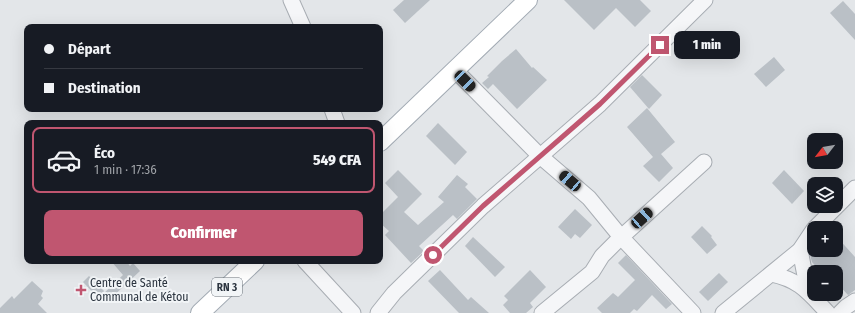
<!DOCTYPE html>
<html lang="fr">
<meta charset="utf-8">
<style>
:root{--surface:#171b24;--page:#20242c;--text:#f1f3f6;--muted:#9ea1a6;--line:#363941;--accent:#c05670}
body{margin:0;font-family:"Fira Sans Condensed",sans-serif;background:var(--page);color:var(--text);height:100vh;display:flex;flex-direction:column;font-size:15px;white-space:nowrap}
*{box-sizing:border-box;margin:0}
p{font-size:13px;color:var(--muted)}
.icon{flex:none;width:22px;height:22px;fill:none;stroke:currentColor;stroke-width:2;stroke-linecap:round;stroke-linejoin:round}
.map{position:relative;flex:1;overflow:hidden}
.details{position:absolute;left:24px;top:120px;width:359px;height:144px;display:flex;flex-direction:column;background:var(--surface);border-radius:8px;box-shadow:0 4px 16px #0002}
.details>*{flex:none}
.guide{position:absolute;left:24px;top:24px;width:359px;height:88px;border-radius:8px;box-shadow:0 4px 16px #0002;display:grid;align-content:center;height:88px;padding:0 20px;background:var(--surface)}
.needle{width:26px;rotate:239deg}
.controls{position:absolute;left:807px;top:133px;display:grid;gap:8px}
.controls a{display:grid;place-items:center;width:36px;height:36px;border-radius:8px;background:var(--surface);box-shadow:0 4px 16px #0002;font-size:20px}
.end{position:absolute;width:18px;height:18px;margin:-9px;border:5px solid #c05670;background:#fff;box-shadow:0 0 0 2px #fff}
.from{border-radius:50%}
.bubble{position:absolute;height:28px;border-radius:8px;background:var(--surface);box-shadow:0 4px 16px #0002;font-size:13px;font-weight:800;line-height:28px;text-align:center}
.car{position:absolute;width:12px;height:24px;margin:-12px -6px;border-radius:5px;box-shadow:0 0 3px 1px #0007;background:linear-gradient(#222 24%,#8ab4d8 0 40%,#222 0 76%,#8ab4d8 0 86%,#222 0)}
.guide b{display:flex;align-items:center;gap:14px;height:38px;font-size:15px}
.guide b+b{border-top:1px solid var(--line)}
.guide i{width:10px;height:10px;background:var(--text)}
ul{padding:7px 0 0;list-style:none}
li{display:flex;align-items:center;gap:12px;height:66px;margin:0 8px 6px;padding:0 12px;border:2px solid transparent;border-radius:8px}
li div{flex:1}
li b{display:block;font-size:15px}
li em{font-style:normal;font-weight:800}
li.on{border-color:var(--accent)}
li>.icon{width:36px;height:36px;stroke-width:1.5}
.action{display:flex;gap:8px;margin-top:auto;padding:8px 20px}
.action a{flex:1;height:46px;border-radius:8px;background:var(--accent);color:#fff;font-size:16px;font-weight:800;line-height:46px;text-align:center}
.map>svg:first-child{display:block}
.building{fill:#bac0c6}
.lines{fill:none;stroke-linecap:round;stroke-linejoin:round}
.minor-casing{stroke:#a8adb3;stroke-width:17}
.major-casing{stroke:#a3abb4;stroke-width:20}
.minor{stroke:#f5f6f8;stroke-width:15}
.major{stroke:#fff;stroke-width:18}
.route{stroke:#c05670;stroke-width:5}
.poi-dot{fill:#c05670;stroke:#f2f5f7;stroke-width:1.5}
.labels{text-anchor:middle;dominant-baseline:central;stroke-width:4;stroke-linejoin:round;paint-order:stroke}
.shield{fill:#f2f5f7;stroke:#676f77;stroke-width:1}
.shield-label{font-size:11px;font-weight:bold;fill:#2c3540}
.poi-label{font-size:12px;fill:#2c3540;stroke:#f2f5f7;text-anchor:start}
</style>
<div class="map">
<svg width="855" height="313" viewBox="0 0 855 313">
<rect width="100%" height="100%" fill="#e3e6e9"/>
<g class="building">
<polygon points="404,0 430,0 405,23 393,10"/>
<polygon points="564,0 640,0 651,11 635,27 616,8 594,30"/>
<polygon points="843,1 855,14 855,40 830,13"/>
<polygon points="516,49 532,68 533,67 547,80 517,109 493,84 488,89 482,83 489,77 487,76 502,61"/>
<polygon points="774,57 785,70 766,87 754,74"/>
<polygon points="642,75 662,95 649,109 630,87"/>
<polygon points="647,108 675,142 661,154 673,168 659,182 643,166 653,157 627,127"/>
<polygon points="438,123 467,152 455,165 426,136"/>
<polygon points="398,170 422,194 404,212 418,225 444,202 438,197 457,175 468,184 465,187 477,199 457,219 453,215 419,246 424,251 411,263 385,235 389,231 380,223 380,215 398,197 385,183"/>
<polygon points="784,170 804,191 792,204 772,183"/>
<polygon points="575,209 592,225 580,238 575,234 571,239 558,227"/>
<polygon points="702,226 712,236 711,237 717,245 707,254 691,237"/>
<polygon points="836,236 855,257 855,290 848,295 836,282 836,272 821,272 812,262 810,255 815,250 836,250"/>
<polygon points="473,237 505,267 495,277 465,246"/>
<polygon points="626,255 672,304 666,309 652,295 637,311 634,309 630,313 602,313 597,308 613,293 618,297 635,280 618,263"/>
<polygon points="111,261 126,261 130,266 133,263 140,271 107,302 101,296 123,275"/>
<polygon points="440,270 468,300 471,297 489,313 459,313 428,281"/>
<polygon points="530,270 546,287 530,303 533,307 526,313 510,313 503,305 508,300 504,296"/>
<polygon points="719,273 728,282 708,301 699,292"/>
<polygon points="89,276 104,291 98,298 83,282"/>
<polygon points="32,281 43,291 41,296 43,298 38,304 47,313 0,313 0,308 12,296 14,299"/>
</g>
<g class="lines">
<g class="minor-casing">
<g id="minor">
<polyline points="291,0 303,27"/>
<polyline points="455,70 540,156 589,198 621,237 693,313"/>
<polyline points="332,109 337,123"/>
<polyline points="815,228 855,188"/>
<polyline points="800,250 808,291"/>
<polyline points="305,261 353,313"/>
<path d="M771,274C800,280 808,292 828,313"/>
<polyline points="378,313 394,293 483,206 600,104 705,0"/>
<polyline points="542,313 592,272 602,256 617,241 704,162"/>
<polyline points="723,313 800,250 814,229"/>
<polyline points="840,313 846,307 855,301"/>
</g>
</g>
<g class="major-casing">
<g id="major">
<polyline points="380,142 528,0"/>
<polyline points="200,313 255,261"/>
</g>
</g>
<use href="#minor" class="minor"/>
<use href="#major" class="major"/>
</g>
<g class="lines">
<polyline class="route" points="433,255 483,206 600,104 660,45"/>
</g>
<path class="poi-dot" d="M79 284h4v4h4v4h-4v4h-4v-4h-4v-4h4z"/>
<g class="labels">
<rect class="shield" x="212" y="278" width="30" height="18" rx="3"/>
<g class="shield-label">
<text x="227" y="287">RN 3</text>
</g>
<g class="poi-label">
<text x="90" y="283">Centre de Santé<tspan x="90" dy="14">Communal de Kétou</tspan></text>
</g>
</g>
</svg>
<div class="controls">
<a><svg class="needle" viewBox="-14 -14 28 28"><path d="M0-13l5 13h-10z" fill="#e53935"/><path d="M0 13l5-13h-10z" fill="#9ea1a6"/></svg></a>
<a><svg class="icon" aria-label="layers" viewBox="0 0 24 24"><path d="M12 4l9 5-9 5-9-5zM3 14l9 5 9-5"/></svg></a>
<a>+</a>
<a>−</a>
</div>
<i class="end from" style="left:433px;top:255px"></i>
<i class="end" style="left:660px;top:45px"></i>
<div class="bubble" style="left:674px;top:31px;width:66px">1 min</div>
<i class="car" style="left:465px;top:81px;rotate:135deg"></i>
<i class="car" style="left:570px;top:181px;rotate:311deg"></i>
<i class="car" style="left:642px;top:218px;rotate:48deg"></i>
<div class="guide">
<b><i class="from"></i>Départ</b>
<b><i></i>Destination</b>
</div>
<section class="details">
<ul>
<li class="on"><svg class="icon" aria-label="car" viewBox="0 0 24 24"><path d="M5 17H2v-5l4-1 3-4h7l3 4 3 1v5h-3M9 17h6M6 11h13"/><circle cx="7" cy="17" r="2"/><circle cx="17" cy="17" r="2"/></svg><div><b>Éco</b><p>1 min · 17:36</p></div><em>549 CFA</em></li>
</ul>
<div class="action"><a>Confirmer</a></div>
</section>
</div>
